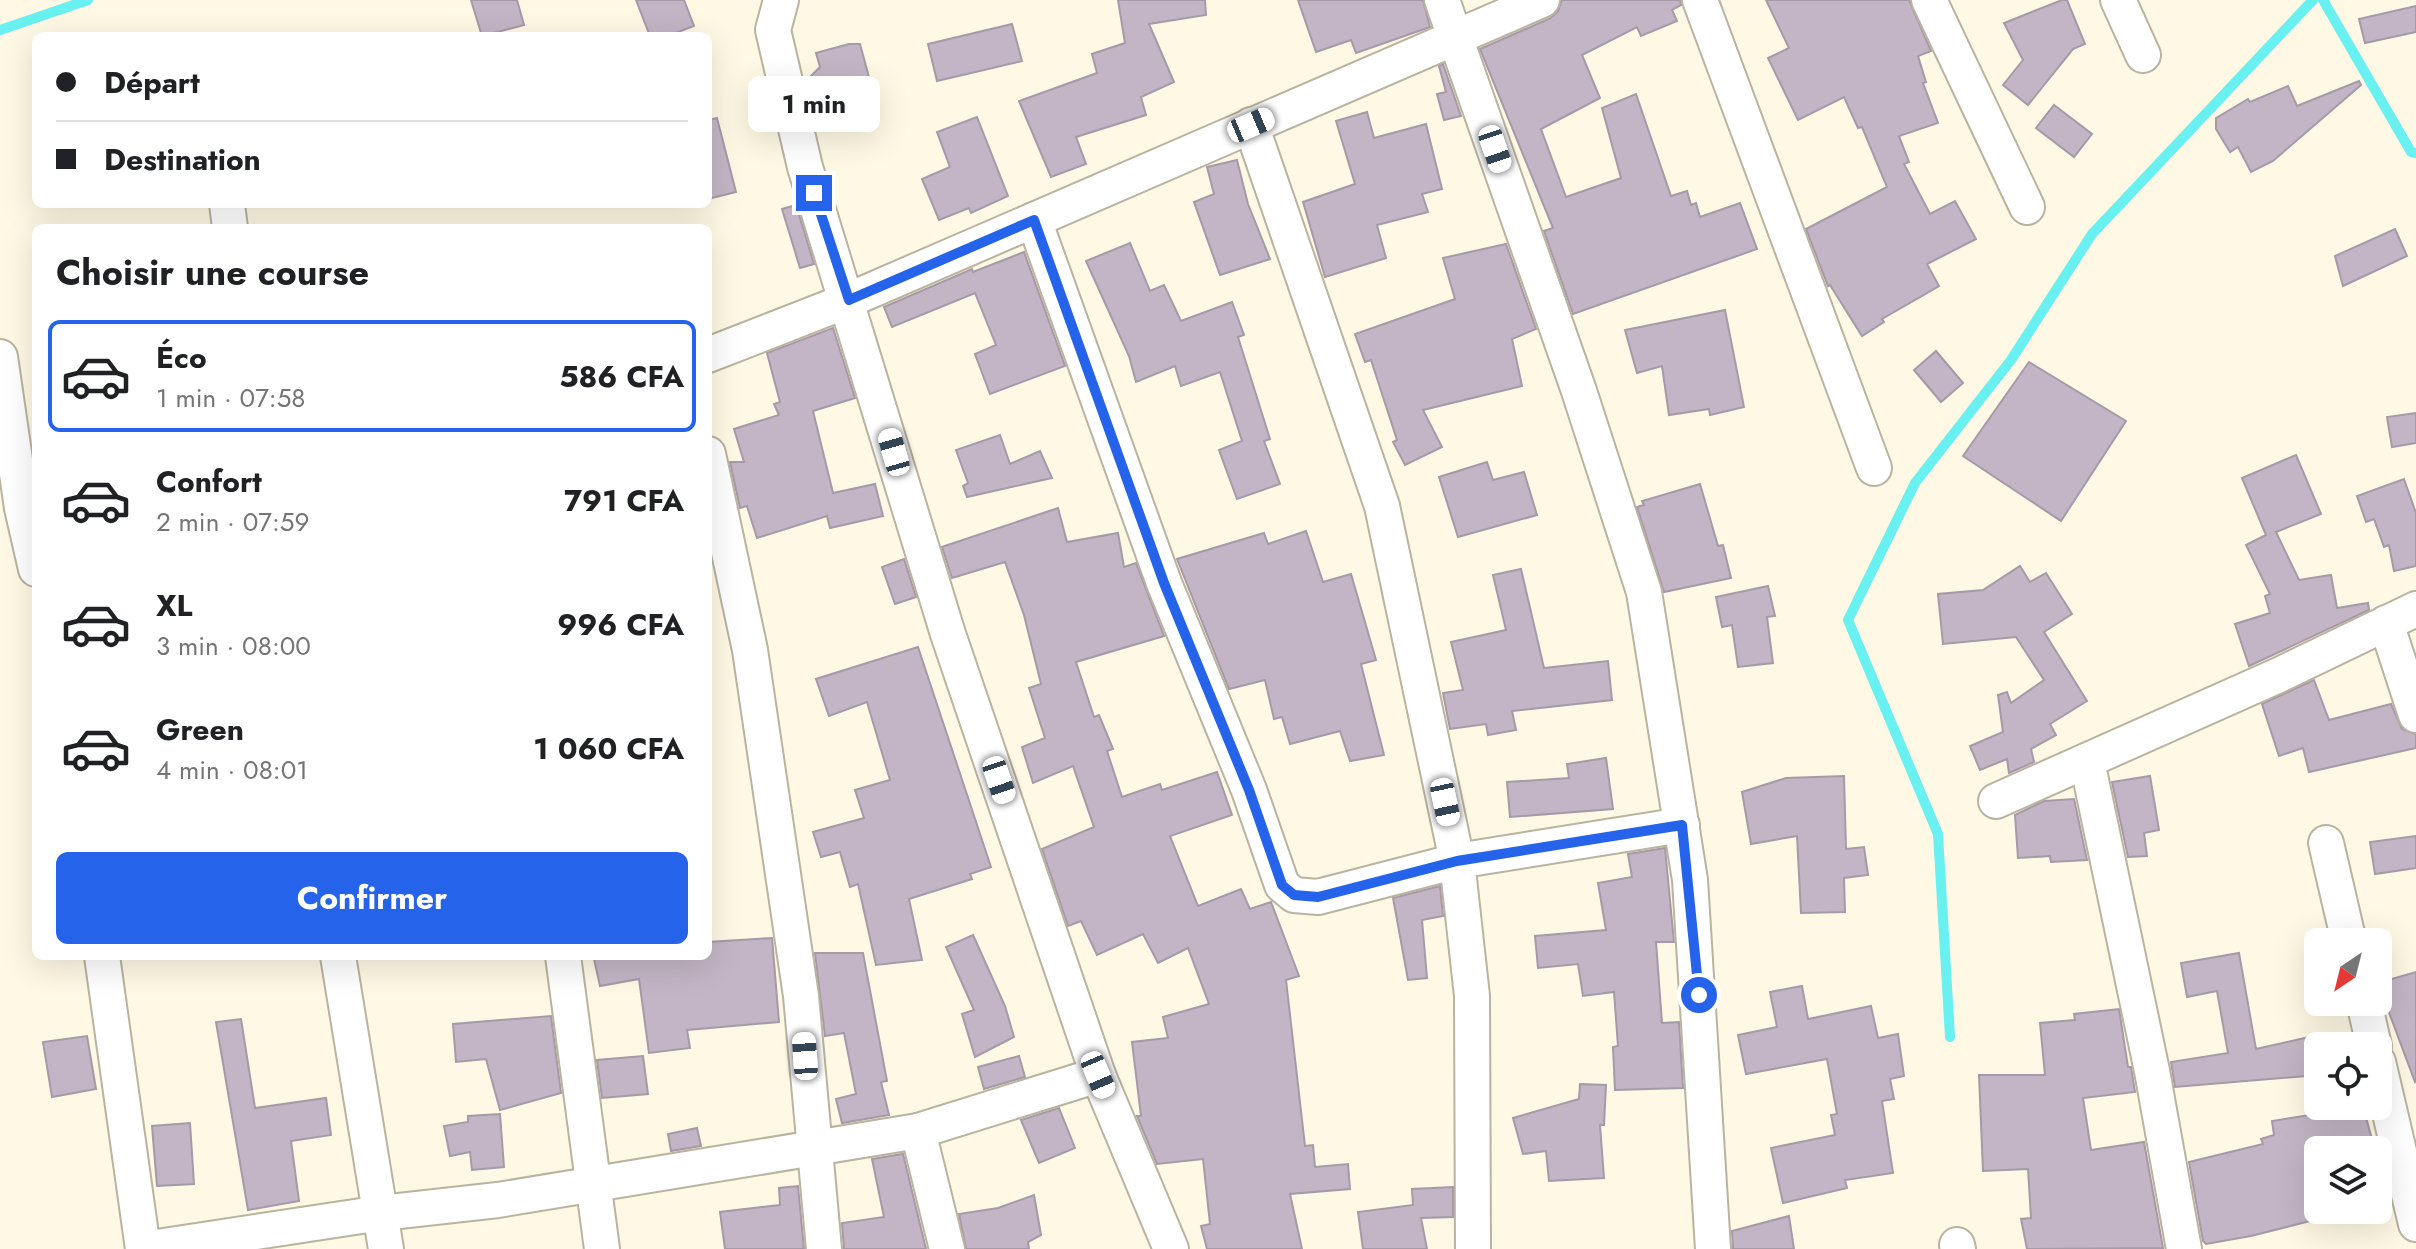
<!DOCTYPE html>
<html lang="fr">
<meta charset="utf-8">
<style>
:root{--surface:#fff;--page:#f6f6f6;--text:#202124;--muted:#757577;--line:#e0e0e0;--accent:#2563eb}
body{margin:0;font-family:Jost,sans-serif;background:var(--page);color:var(--text);height:100vh;display:flex;flex-direction:column;font-size:30px;white-space:nowrap}
*{box-sizing:border-box;margin:0}
p{font-size:26px;color:var(--muted)}
.icon{flex:none;width:44px;height:44px;fill:none;stroke:currentColor;stroke-width:2;stroke-linecap:round;stroke-linejoin:round}
.map{position:relative;flex:1;overflow:hidden}
.details{position:absolute;left:32px;top:224px;width:680px;height:736px;display:flex;flex-direction:column;background:var(--surface);border-radius:12px;box-shadow:0 8px 32px #0002}
.details>*{flex:none}
.hud{position:absolute;left:32px;top:32px;width:680px;height:176px;border-radius:12px;box-shadow:0 8px 32px #0002;display:grid;align-content:center;height:176px;padding:0 24px;background:var(--surface)}
.needle{width:52px;rotate:215deg}
.controls{position:absolute;left:2304px;top:928px;display:grid;gap:16px}
.controls a{display:grid;place-items:center;width:88px;height:88px;border-radius:12px;background:var(--surface);box-shadow:0 8px 32px #0002;font-size:40px}
.end{position:absolute;width:36px;height:36px;margin:-18px;border:10px solid #2563eb;background:#fff;box-shadow:0 0 0 4px #fff}
.from{border-radius:50%}
.bubble{position:absolute;height:56px;border-radius:12px;background:var(--surface);box-shadow:0 8px 32px #0002;font-size:26px;font-weight:700;line-height:56px;text-align:center}
.car{position:absolute;width:24px;height:48px;margin:-24px -12px;border-radius:10px;box-shadow:0 0 6px 2px #0007;background:linear-gradient(#fff 24%,#345 0 40%,#fff 0 76%,#345 0 86%,#fff 0)}
.hud b{display:flex;align-items:center;gap:28px;height:76px;font-size:30px}
.hud b+b{border-top:2px solid var(--line)}
.hud i{width:20px;height:20px;background:var(--text)}
ul{padding:0;list-style:none}
li{display:flex;align-items:center;gap:24px;height:112px;margin:0 16px 12px;padding:0 8px;border:4px solid transparent;border-radius:12px}
li div{flex:1}
li b{display:block;font-size:30px}
li em{font-style:normal;font-weight:700}
li.active{border-color:var(--accent)}
li>.icon{width:72px;height:72px;stroke-width:1.5}
h2{padding:0 24px;font-size:36px;line-height:96px}
.button{display:flex;gap:16px;margin-top:auto;padding:16px 24px}
.button a{flex:1;height:92px;border-radius:12px;background:var(--accent);color:#fff;font-size:32px;font-weight:700;line-height:92px;text-align:center}
.map>svg:first-child{display:block}
.lines{fill:none;stroke-linecap:round;stroke-linejoin:round}
.stream{stroke:#69f0f1;stroke-width:10}
.building{fill:#c3b5c5;stroke:#a699a8;stroke-width:2}
.street-casing{stroke:#b9b3a0;stroke-width:38}
.street{stroke:#fff;stroke-width:34}
.route{stroke:#2563eb;stroke-width:10}
</style>
<div class="map">
<svg width="2416" height="1249" viewBox="0 0 2416 1249">
<rect width="100%" height="100%" fill="#fef8e4"/>
<g class="lines">
<g class="stream">
<polyline points="2323,0 2411,152 2416,153"/>
<polyline points="0,30 88,0"/>
<polyline points="1950,1037 1938,834 1848,620 1915,483 2011,360 2092,234 2313,0"/>
</g>
</g>
<g class="building">
<polygon points="471,0 517,0 524,25 482,36"/>
<polygon points="636,0 684,0 694,26 668,36 650,36"/>
<polygon points="1118,0 1205,0 1206,15 1149,24 1174,82 1141,97 1146,115 1076,137 1086,164 1051,177 1019,101 1097,73 1092,54 1125,43"/>
<polygon points="1298,0 1423,0 1430,27 1356,53 1351,40 1316,52"/>
<polygon points="1562,0 1680,0 1681,5 1672,10 1677,21 1641,36 1637,27 1582,55 1600,98 1541,129 1566,197 1621,178 1602,108 1636,94 1671,196 1687,191 1691,205 1696,203 1700,217 1740,203 1757,249 1573,314 1544,231 1553,228 1480,49 1551,18 1558,11"/>
<polygon points="1766,0 1909,0 1931,51 1918,56 1926,82 1923,83 1938,123 1899,136 1909,162 1904,164 1930,214 1955,201 1976,239 1927,264 1939,286 1882,319 1884,322 1862,336 1830,285 1828,286 1806,229 1887,187 1862,127 1858,128 1844,97 1798,120 1768,58 1789,48"/>
<polygon points="2062,0 2067,0 2085,44 2073,49 2028,105 2003,85 2023,60 2004,23"/>
<polygon points="2416,6 2416,32 2365,43 2359,19"/>
<polygon points="1012,24 1022,61 937,81 928,44"/>
<polygon points="849,44 860,44 876,103 832,115 807,89 806,81 820,67 816,53"/>
<polygon points="1443,64 1461,116 1444,120 1437,94 1446,92 1439,66"/>
<polygon points="2359,81 2361,85 2273,161 2251,172 2238,147 2230,152 2216,129 2216,118 2248,99 2250,102 2288,86 2297,106"/>
<polygon points="2054,105 2092,134 2074,157 2036,128"/>
<polygon points="1367,112 1374,138 1426,124 1442,189 1422,194 1428,212 1377,225 1386,258 1325,277 1303,202 1355,184 1336,121"/>
<polygon points="977,117 1008,196 971,213 969,208 939,220 922,179 950,167 937,132"/>
<polygon points="717,118 736,192 708,199 708,120"/>
<polygon points="1237,160 1248,204 1270,259 1220,275 1194,202 1214,194 1207,167"/>
<polygon points="796,205 814,264 800,268 782,209"/>
<polygon points="2395,229 2407,256 2343,286 2335,256"/>
<polygon points="1130,243 1150,291 1164,285 1181,321 1232,302 1244,335 1238,337 1270,439 1264,441 1280,484 1237,499 1219,450 1242,441 1220,372 1181,386 1175,366 1136,382 1129,356 1086,261"/>
<polygon points="1506,244 1536,329 1512,339 1522,386 1423,410 1442,447 1405,465 1393,442 1397,440 1371,360 1365,362 1355,334 1455,299 1443,258"/>
<polygon points="1024,252 1065,366 990,394 975,354 996,345 975,293 892,327 884,307 972,269 973,272"/>
<polygon points="1725,310 1744,407 1710,415 1709,409 1669,415 1662,366 1637,373 1625,330"/>
<polygon points="833,328 855,398 813,411 833,493 875,484 883,516 830,528 827,516 757,538 747,506 740,508 730,462 744,462 734,429 779,415 774,404 780,402 767,353"/>
<polygon points="1936,351 1963,383 1941,402 1914,370"/>
<polygon points="2029,362 2126,421 2061,521 1963,456"/>
<polygon points="2416,413 2416,443 2392,447 2387,417"/>
<polygon points="1000,435 1010,464 1040,451 1052,478 967,497 963,486 968,483 956,450"/>
<polygon points="2296,455 2321,514 2276,532 2299,580 2331,575 2337,608 2368,603 2369,610 2249,666 2235,624 2270,613 2265,596 2270,594 2246,545 2266,535 2242,478"/>
<polygon points="1487,462 1493,480 1524,472 1537,515 1458,537 1439,477"/>
<polygon points="2404,479 2416,513 2416,566 2394,571 2389,545 2384,547 2374,519 2366,522 2357,496"/>
<polygon points="1700,484 1718,546 1723,545 1731,578 1664,592 1637,507 1644,505 1642,501"/>
<polygon points="1058,508 1067,542 1118,533 1124,567 1136,563 1164,636 1076,662 1094,717 1099,715 1113,749 1107,751 1122,797 1160,784 1162,790 1217,772 1232,815 1170,836 1198,906 1241,889 1250,909 1271,902 1299,976 1286,980 1305,1146 1313,1145 1315,1167 1348,1164 1350,1189 1290,1194 1302,1249 1207,1249 1201,1226 1210,1224 1203,1159 1157,1164 1137,1116 1141,1116 1132,1042 1168,1038 1163,1017 1209,1004 1188,948 1158,963 1143,934 1097,955 1081,921 1068,926 1042,849 1094,827 1073,766 1033,783 1022,747 1045,738 1029,688 1041,684 1024,615 1005,562 952,578 942,547"/>
<polygon points="1306,531 1323,582 1351,574 1376,660 1361,664 1384,755 1350,761 1340,731 1290,744 1282,717 1274,719 1265,680 1229,689 1177,559 1264,533 1268,544"/>
<polygon points="904,559 916,597 895,604 882,567"/>
<polygon points="2020,566 2030,582 2046,573 2072,614 2044,632 2087,701 2050,724 2056,735 2031,749 2034,762 2009,773 2007,759 1980,770 1970,746 2003,732 1998,695 2007,692 2011,703 2044,680 2016,637 1943,644 1938,594 1983,590"/>
<polygon points="1521,569 1544,668 1608,661 1612,700 1512,711 1516,730 1488,735 1486,724 1450,729 1443,693 1463,690 1451,642 1506,630 1493,575"/>
<polygon points="1768,586 1775,616 1767,617 1773,663 1738,667 1732,625 1722,627 1716,597"/>
<polygon points="918,647 991,867 970,874 972,879 909,899 922,960 876,965 858,884 850,887 840,852 821,857 813,832 864,818 855,790 890,780 867,702 829,716 816,679"/>
<polygon points="2314,680 2329,720 2391,704 2402,729 2416,734 2416,748 2309,772 2303,748 2279,756 2262,704"/>
<polygon points="1606,758 1613,809 1510,817 1507,782 1569,778 1567,764"/>
<polygon points="1844,776 1846,849 1864,847 1868,875 1844,878 1845,912 1801,913 1797,836 1751,844 1742,792 1786,778"/>
<polygon points="2150,776 2159,830 2144,833 2147,856 2128,857 2112,782"/>
<polygon points="2074,799 2087,860 2051,862 2050,856 2018,858 2015,815 2044,801"/>
<polygon points="2416,836 2416,868 2375,874 2370,842"/>
<polygon points="1665,848 1674,942 1656,942 1662,1023 1679,1022 1683,1088 1615,1090 1613,1047 1618,1046 1614,992 1583,996 1578,964 1538,968 1535,936 1606,930 1598,883 1632,877 1628,854"/>
<polygon points="1440,886 1443,916 1422,920 1427,978 1408,980 1393,898"/>
<polygon points="973,935 1005,1006 1014,1037 975,1057 962,1014 974,1010 946,947"/>
<polygon points="772,938 779,1022 687,1030 690,1048 649,1053 639,979 600,986 594,959 708,956 708,942"/>
<polygon points="815,953 863,953 887,1081 881,1082 889,1115 842,1123 836,1099 856,1094 844,1033 825,1036"/>
<polygon points="2239,953 2256,1049 2318,1035 2318,1075 2175,1087 2171,1062 2228,1053 2217,991 2187,997 2181,963"/>
<polygon points="2416,972 2416,1081 2415,1082 2378,983"/>
<polygon points="1802,986 1808,1019 1871,1006 1878,1038 1898,1034 1904,1076 1890,1079 1894,1099 1882,1101 1893,1173 1845,1180 1847,1188 1783,1203 1771,1148 1835,1135 1831,1115 1837,1114 1827,1059 1746,1074 1738,1035 1777,1027 1770,992"/>
<polygon points="2119,1009 2128,1067 2131,1067 2135,1092 2083,1098 2091,1150 2144,1142 2163,1248 2027,1249 2021,1219 2031,1218 2028,1169 1983,1171 1979,1075 2045,1075 2040,1023 2075,1020 2074,1014"/>
<polygon points="551,1016 561,1093 500,1110 486,1059 456,1062 453,1024"/>
<polygon points="241,1019 255,1108 326,1098 331,1135 291,1141 299,1201 248,1210 216,1022"/>
<polygon points="87,1036 96,1089 52,1097 43,1042"/>
<polygon points="643,1056 648,1094 602,1098 597,1060"/>
<polygon points="1019,1056 1025,1077 984,1089 978,1067"/>
<polygon points="1580,1084 1606,1085 1604,1125 1600,1125 1604,1178 1549,1181 1546,1151 1523,1154 1513,1118 1579,1099"/>
<polygon points="2315,1106 2363,1106 2374,1147 2318,1150 2318,1219 2251,1236 2206,1244 2203,1241 2189,1162 2263,1144 2261,1139 2274,1135 2272,1121 2316,1114"/>
<polygon points="1059,1108 1075,1148 1039,1163 1021,1120"/>
<polygon points="500,1114 504,1167 472,1170 470,1152 450,1156 444,1126 468,1122 468,1116"/>
<polygon points="190,1123 194,1184 157,1186 152,1126"/>
<polygon points="697,1128 701,1146 671,1151 668,1134"/>
<polygon points="903,1154 926,1249 844,1249 842,1223 884,1217 872,1159"/>
<polygon points="798,1186 804,1249 725,1249 720,1212 780,1205 779,1188"/>
<polygon points="1453,1187 1453,1217 1421,1218 1427,1249 1363,1249 1358,1212 1413,1205 1412,1189"/>
<polygon points="1034,1195 1041,1235 1028,1242 1029,1249 966,1249 959,1214 998,1208"/>
<polygon points="1789,1216 1794,1249 1733,1249 1732,1231"/>
</g>
<g class="lines">
<g class="street-casing">
<g id="street">
<polyline points="781,0 773,30 805,167 948,634 1098,1075 1171,1249"/>
<polyline points="1442,0 1579,391 1644,592 1690,880 1713,1249"/>
<polyline points="1700,0 1874,468"/>
<polyline points="1929,0 2027,207"/>
<polyline points="2118,0 2143,55"/>
<polyline points="1251,125 1382,506 1457,861 1472,996 1473,1249"/>
<polyline points="227,204 230,228"/>
<polyline points="1034,220 1164,583 1249,790 1282,885 1294,895 1318,897 1457,861 1682,825"/>
<polyline points="708,355 849,300 1542,0"/>
<polyline points="0,357 22,508 36,569"/>
<polyline points="708,454 750,650 801,996 824,1249"/>
<polyline points="2386,623 2416,715"/>
<polyline points="2087,761 2152,1071 2184,1249"/>
<polyline points="1996,801 2279,675 2416,609"/>
<polyline points="2326,843 2349,942"/>
<polyline points="102,956 143,1249"/>
<polyline points="338,956 386,1249"/>
<polyline points="563,956 602,1249"/>
<polyline points="2364,1002 2374,1046"/>
<polyline points="2378,1062 2416,1224"/>
<polyline points="918,1131 947,1249"/>
<polyline points="1957,1245 1958,1249"/>
<polyline points="144,1249 381,1213 498,1200 918,1131 1098,1075"/>
</g>
</g>
<use href="#street" class="street"/>
</g>
<g class="lines">
<polyline class="route" points="814,193 849,300 1034,220 1164,583 1249,790 1282,885 1294,895 1318,897 1457,861 1682,825 1699,995"/>
</g>
</svg>
<div class="controls">
<a><svg class="needle" viewBox="-14 -14 28 28"><path d="M0-13l5 13h-10z" fill="#e53935"/><path d="M0 13l5-13h-10z" fill="#757577"/></svg></a>
<a><svg class="icon" aria-label="locate" viewBox="0 0 24 24"><circle cx="12" cy="12" r="6"/><path d="M12 2v4M12 18v4M2 12h4M18 12h4"/></svg></a>
<a><svg class="icon" aria-label="layers" viewBox="0 0 24 24"><path d="M12 4l9 5-9 5-9-5zM3 14l9 5 9-5"/></svg></a>
</div>
<i class="end from" style="left:1699px;top:995px"></i>
<i class="end" style="left:814px;top:193px"></i>
<div class="bubble" style="left:748px;top:76px;width:132px">1 min</div>
<i class="car" style="left:1251px;top:125px;rotate:67deg"></i>
<i class="car" style="left:1495px;top:149px;rotate:161deg"></i>
<i class="car" style="left:894px;top:452px;rotate:344deg"></i>
<i class="car" style="left:999px;top:780px;rotate:161deg"></i>
<i class="car" style="left:1445px;top:802px;rotate:168deg"></i>
<i class="car" style="left:805px;top:1056px;rotate:356deg"></i>
<i class="car" style="left:1098px;top:1075px;rotate:157deg"></i>
<div class="hud">
<b><i class="from"></i>Départ</b>
<b><i></i>Destination</b>
</div>
<section class="details">
<h2>Choisir une course</h2>
<ul>
<li class="active"><svg class="icon" aria-label="car" viewBox="0 0 24 24"><path d="M5 17H2v-5l4-1 3-4h7l3 4 3 1v5h-3M9 17h6M6 11h13"/><circle cx="7" cy="17" r="2"/><circle cx="17" cy="17" r="2"/></svg><div><b>Éco</b><p>1 min · 07:58</p></div><em>586 CFA</em></li>
<li><svg class="icon" aria-label="car" viewBox="0 0 24 24"><path d="M5 17H2v-5l4-1 3-4h7l3 4 3 1v5h-3M9 17h6M6 11h13"/><circle cx="7" cy="17" r="2"/><circle cx="17" cy="17" r="2"/></svg><div><b>Confort</b><p>2 min · 07:59</p></div><em>791 CFA</em></li>
<li><svg class="icon" aria-label="car" viewBox="0 0 24 24"><path d="M5 17H2v-5l4-1 3-4h7l3 4 3 1v5h-3M9 17h6M6 11h13"/><circle cx="7" cy="17" r="2"/><circle cx="17" cy="17" r="2"/></svg><div><b>XL</b><p>3 min · 08:00</p></div><em>996 CFA</em></li>
<li><svg class="icon" aria-label="car" viewBox="0 0 24 24"><path d="M5 17H2v-5l4-1 3-4h7l3 4 3 1v5h-3M9 17h6M6 11h13"/><circle cx="7" cy="17" r="2"/><circle cx="17" cy="17" r="2"/></svg><div><b>Green</b><p>4 min · 08:01</p></div><em>1 060 CFA</em></li>
</ul>
<div class="button"><a>Confirmer</a></div>
</section>
</div>
